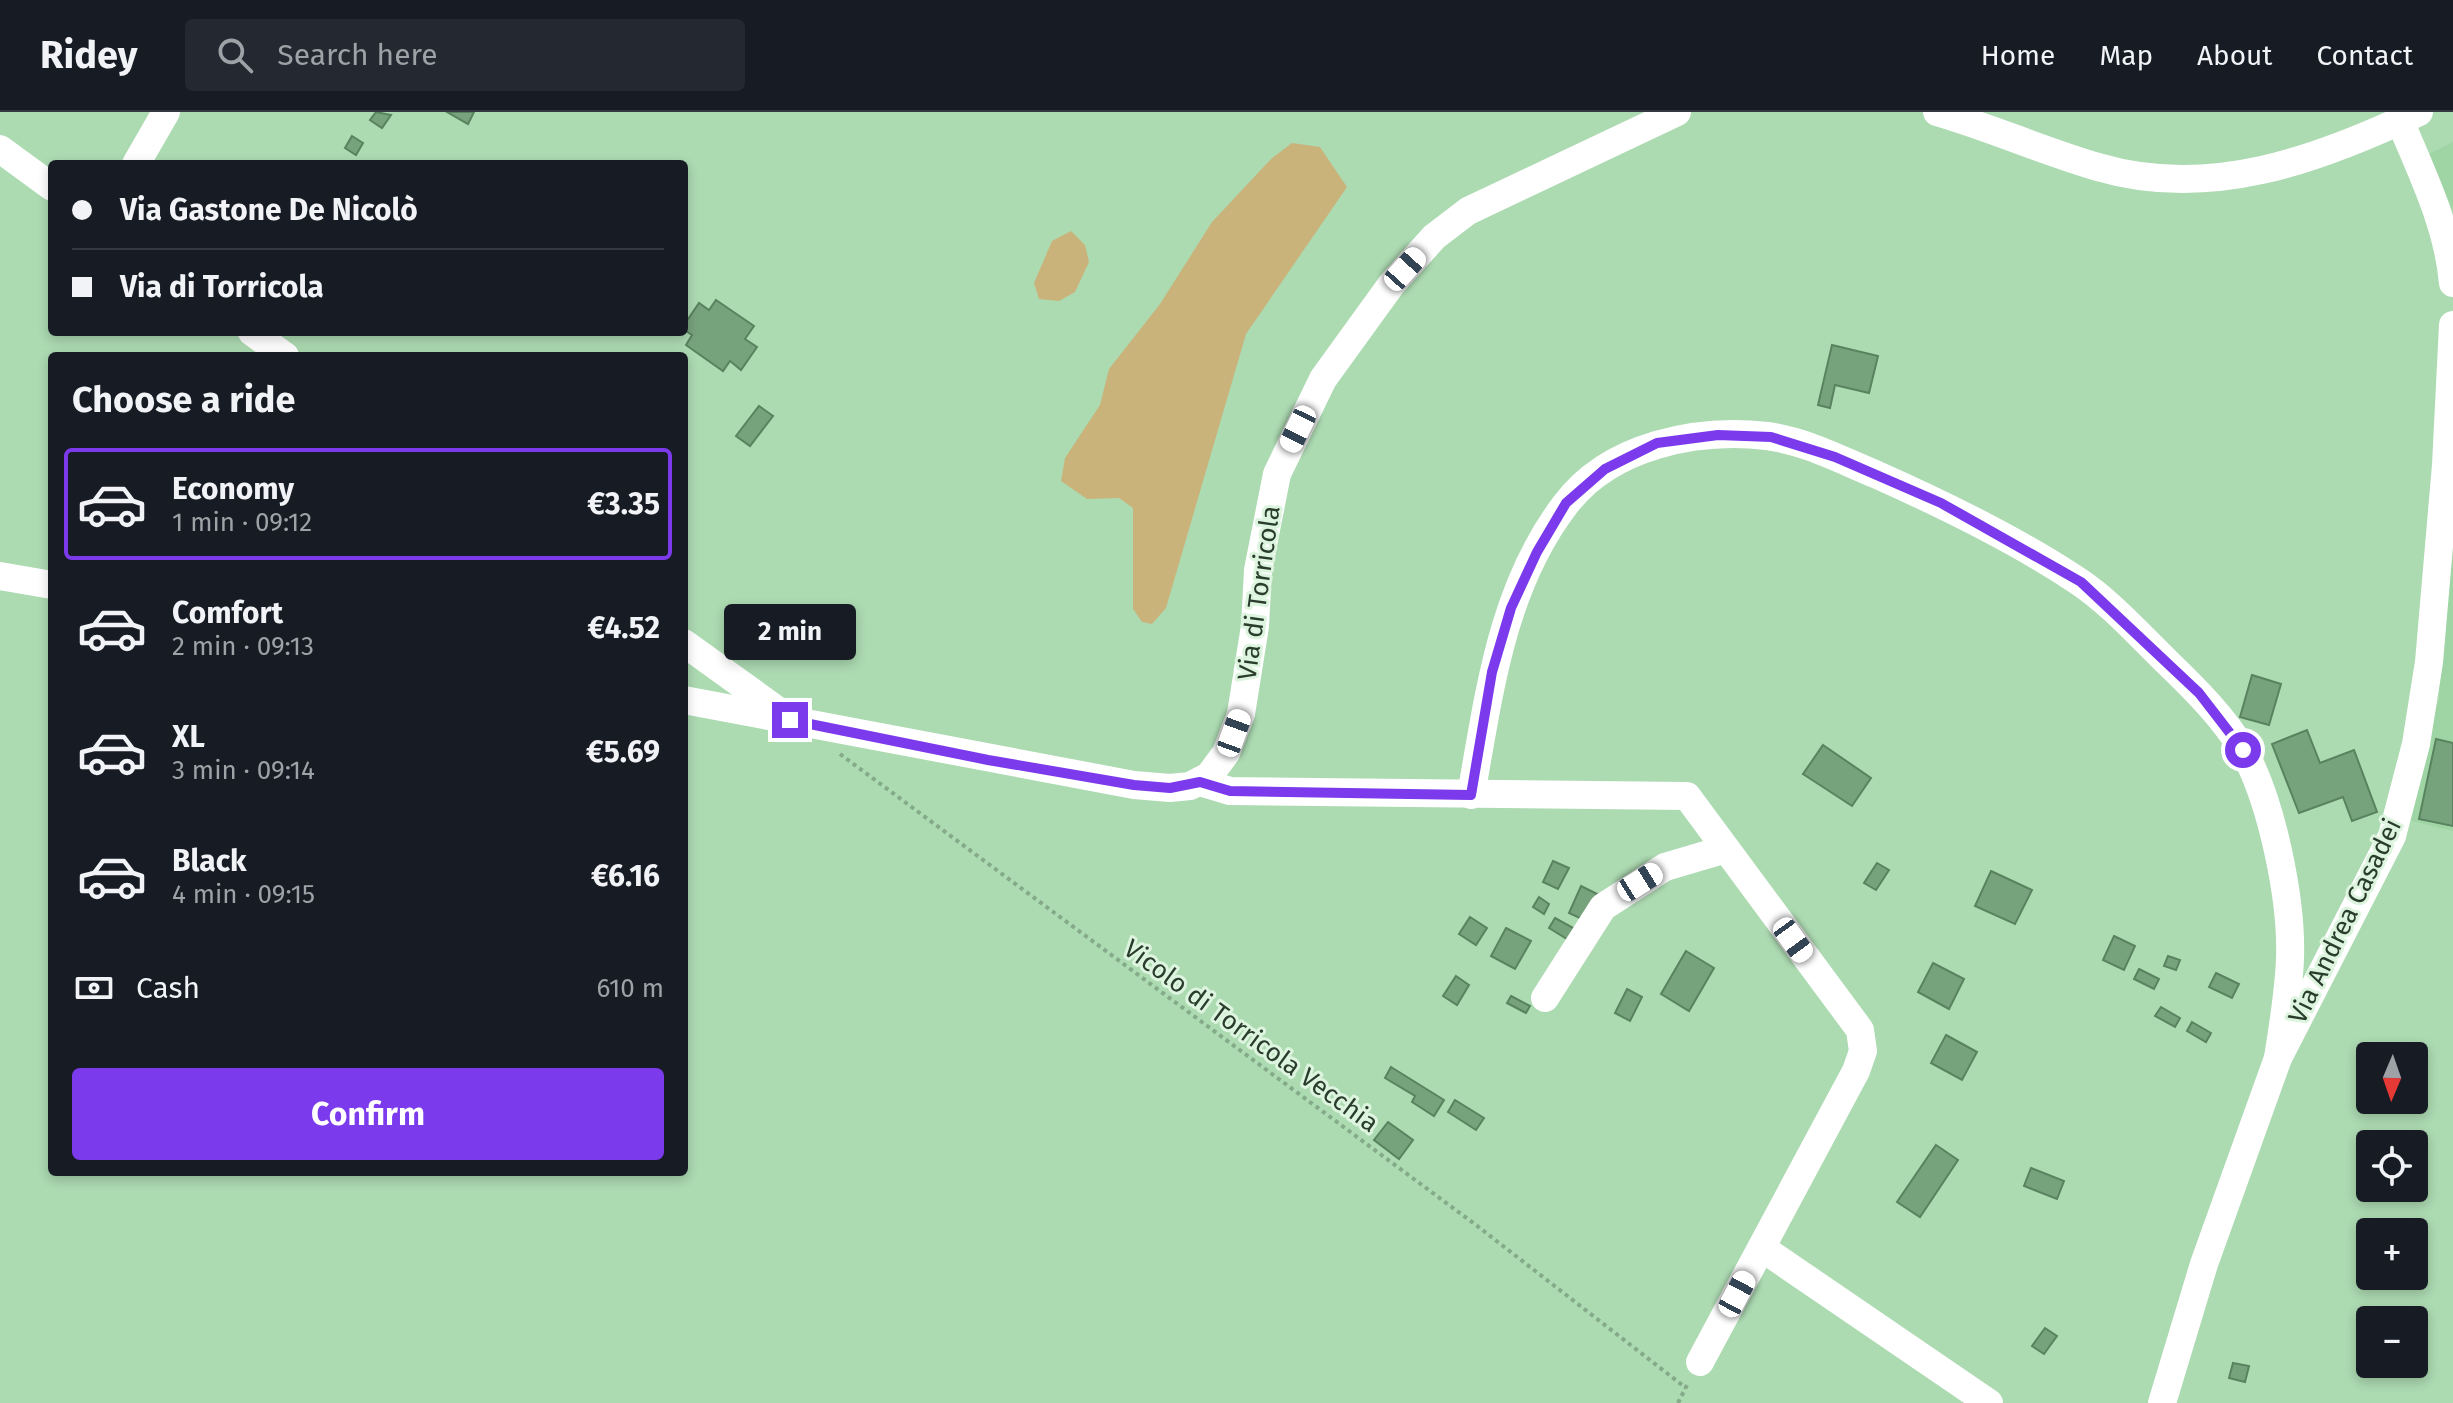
<!DOCTYPE html>
<meta charset="utf-8">
<style>
:root{--surface:#171b24;--page:#242831;--text:#f1f3f6;--muted:#9ea1a6;--line:#363941;--accent:#7c3aed}
body{margin:0;font-family:"Fira Sans",sans-serif;background:var(--page);color:var(--text);height:100vh;display:flex;flex-direction:column;font-size:30px;white-space:nowrap}
*{box-sizing:border-box;margin:0}
p{font-size:26px;color:var(--muted)}
.icon{flex:none;width:44px;height:44px;fill:none;stroke:currentColor;stroke-width:2;stroke-linecap:round;stroke-linejoin:round}
.map{position:relative;flex:1;overflow:hidden}
.drawer{position:absolute;left:48px;top:240px;width:640px;height:824px;display:flex;flex-direction:column;background:var(--surface);border-radius:8px;box-shadow:0 4px 12px #0003}
.drawer>*{flex:none}
.top-card{position:absolute;left:48px;top:48px;width:640px;height:176px;border-radius:8px;box-shadow:0 4px 12px #0003;display:grid;align-content:center;height:176px;padding:0 24px;background:var(--surface)}
.needle{width:52px;rotate:182deg}
.buttons{position:absolute;left:2356px;top:930px;display:grid;gap:16px}
.buttons a{display:grid;place-items:center;width:72px;height:72px;border-radius:8px;background:var(--surface);box-shadow:0 4px 12px #0003;font-size:40px}
.end{position:absolute;width:36px;height:36px;margin:-18px;border:10px solid #7c3aed;background:#fff;box-shadow:0 0 0 4px #fff}
.from{border-radius:50%}
.bubble{position:absolute;height:56px;border-radius:8px;background:var(--surface);box-shadow:0 4px 12px #0003;font-size:26px;font-weight:700;line-height:56px;text-align:center}
.car{position:absolute;width:24px;height:48px;margin:-24px -12px;border-radius:10px;box-shadow:0 0 6px 2px #0007;background:linear-gradient(#fff 24%,#345 0 40%,#fff 0 76%,#345 0 86%,#fff 0)}
.top-card b{display:flex;align-items:center;gap:28px;height:76px;font-size:30px}
.top-card b+b{border-top:2px solid var(--line)}
.top-card i{width:20px;height:20px;background:var(--text)}
ul{padding:0;list-style:none}
li{display:flex;align-items:center;gap:24px;height:112px;margin:0 16px 12px;padding:0 8px;border:4px solid transparent;border-radius:8px}
li div{flex:1}
li b{display:block;font-size:30px}
li em{font-style:normal;font-weight:700}
li.current{border-color:var(--accent)}
li>.icon{width:72px;height:72px;stroke-width:1.5}
h2{padding:0 24px;font-size:36px;line-height:96px}
.pay{display:flex;align-items:center;gap:20px;height:88px;padding:0 24px;font-size:30px}
.pay p{margin-inline-start:auto}
.action{display:flex;gap:16px;margin-top:auto;padding:16px 24px}
.action a{flex:1;height:92px;border-radius:8px;background:var(--accent);color:#fff;font-size:32px;font-weight:700;line-height:92px;text-align:center}
header{display:flex;align-items:center;gap:48px;box-sizing:border-box;height:112px;padding:0 40px;background:var(--surface);border-bottom:2px solid var(--line)}
header strong{font-size:38px}
nav{display:flex;gap:44px;margin-inline-start:auto;font-size:28px}
.search{width:560px;height:72px;background:var(--page);display:flex;align-items:center;gap:20px;box-sizing:border-box;padding:0 28px;border-radius:8px;color:var(--muted);font-size:30px}
.map>svg:first-child{display:block}
.built{fill:#9fd4a5}
.green{fill:#cab37b}
.building{fill:#77a37c;stroke:#58835e;stroke-width:2}
.lines{fill:none;stroke-linecap:round;stroke-linejoin:round}
.path{stroke:#84aa89;stroke-width:4;stroke-dasharray:4 4;stroke-linecap:butt}
.minor{stroke:#fff;stroke-width:28}
.route{stroke:#7c3aed;stroke-width:10}
.labels{text-anchor:middle;dominant-baseline:central;stroke-width:6;stroke-linejoin:round;paint-order:stroke}
.street-label{font-size:26px;fill:#2a3d2d;stroke:#ddf4df}
</style>
<header>
<strong>Ridey</strong>
<div class="search"><svg class="icon" aria-label="search" viewBox="0 0 24 24"><circle cx="10" cy="10" r="6"/><path d="M15 15l6 6"/></svg>Search here</div>
<nav><a>Home</a><a>Map</a><a>About</a><a>Contact</a></nav>
</header>
<div class="map">
<svg width="2453" height="1291" viewBox="0 0 2453 1291">
<rect width="100%" height="100%" fill="#acdab1"/>
<g class="built">
<polygon points="2453,30 2453,98 2429,42"/>
<polygon points="2453,382 2453,719 2404,707 2439,588"/>
</g>
<g class="green">
<polygon points="1292,31 1320,35 1347,75 1246,222 1166,496 1152,512 1142,510 1133,497 1133,396 1119,386 1087,387 1061,369 1065,346 1100,293 1109,257 1160,192 1212,110 1271,47"/>
<polygon points="1071,119 1085,133 1089,150 1075,180 1059,189 1039,187 1034,171 1052,129"/>
</g>
<g class="building">
<polygon points="376,0 391,3 382,16 370,8"/>
<polygon points="447,0 474,0 468,12"/>
<polygon points="352,24 363,31 356,43 345,36"/>
<polygon points="716,188 754,214 745,227 757,235 741,258 730,249 723,259 686,233 692,223 684,218 684,213 699,191 709,198"/>
<polygon points="1832,233 1878,244 1869,281 1835,273 1830,296 1818,293"/>
<polygon points="759,294 773,304 750,334 736,324"/>
<polygon points="2252,563 2281,572 2269,613 2240,605"/>
<polygon points="2307,618 2320,651 2354,638 2377,700 2352,709 2343,685 2299,701 2272,632"/>
<polygon points="2436,627 2453,631 2453,714 2419,707"/>
<polygon points="1823,633 1871,666 1852,694 1803,662"/>
<polygon points="1553,749 1569,756 1558,777 1543,770"/>
<polygon points="1877,751 1889,758 1876,778 1864,771"/>
<polygon points="1991,759 2032,778 2015,812 1975,794"/>
<polygon points="1581,774 1597,782 1584,808 1569,801"/>
<polygon points="1539,785 1549,792 1544,802 1533,795"/>
<polygon points="1470,805 1487,816 1476,833 1459,822"/>
<polygon points="1555,806 1577,818 1570,829 1549,816"/>
<polygon points="1506,816 1531,829 1515,857 1491,844"/>
<polygon points="2114,824 2135,834 2124,858 2103,848"/>
<polygon points="1686,839 1714,856 1689,899 1661,882"/>
<polygon points="2168,844 2180,848 2176,858 2164,854"/>
<polygon points="1933,851 1964,867 1949,897 1918,880"/>
<polygon points="2139,857 2159,867 2154,877 2134,867"/>
<polygon points="2216,861 2239,872 2232,886 2209,875"/>
<polygon points="1456,864 1469,873 1457,893 1443,884"/>
<polygon points="1627,877 1642,885 1630,909 1615,901"/>
<polygon points="1511,884 1530,894 1526,901 1507,891"/>
<polygon points="2161,895 2180,906 2175,915 2155,904"/>
<polygon points="2192,910 2211,921 2206,930 2187,919"/>
<polygon points="1946,923 1977,940 1962,968 1931,951"/>
<polygon points="1391,955 1444,988 1434,1004 1412,990 1415,984 1385,966"/>
<polygon points="1455,988 1484,1006 1476,1018 1448,1000"/>
<polygon points="1388,1010 1413,1028 1399,1047 1374,1028"/>
<polygon points="1936,1033 1958,1048 1920,1105 1897,1090"/>
<polygon points="2031,1056 2064,1069 2057,1087 2024,1074"/>
<polygon points="2045,1216 2057,1224 2044,1242 2032,1234"/>
<polygon points="2233,1251 2249,1254 2245,1270 2229,1266"/>
</g>
<g class="lines">
<g class="path">
<polyline points="840,642 1476,1113 1686,1276"/>
<polyline points="1678,1291 1687,1273"/>
</g>
<g class="minor">
<path d="M1937,0C1992,16 2043,39 2098,55C2209,88 2318,48 2419,0"/>
<path d="M2400,9C2422,61 2448,114 2453,171"/>
<polyline points="0,37 52,75"/>
<polyline points="136,52 166,0"/>
<polyline points="252,220 285,244"/>
<polyline points="0,464 52,473"/>
<polyline points="684,531 784,603"/>
<polyline points="684,588 1134,673 1170,676 1190,674 1209,664 1226,641 1241,602 1255,514 1258,458 1277,362 1323,267 1391,173 1434,125 1468,99 1677,0"/>
<polyline points="1200,670 1230,679 1687,684 1860,918 1863,939 1856,959 1700,1250"/>
<path d="M1471,683C1489,583 1501,477 1565,393C1610,333 1697,316 1767,324C1805,329 1841,348 1875,362C1945,393 2015,427 2078,469C2111,491 2140,524 2168,551C2195,577 2224,606 2243,638C2272,689 2292,788 2290,846C2289,879 2283,913 2278,946"/>
<polyline points="1545,886 1603,795 1665,755 1726,737"/>
<polyline points="1762,1136 1989,1291"/>
<polyline points="2162,1291 2204,1152 2278,946 2392,724 2416,632 2429,550 2446,353 2453,213"/>
</g>
</g>
<g class="lines">
<polyline class="route" points="790,608 988,648 1134,673 1170,676 1200,670 1230,679 1471,683 1492,560 1511,496 1537,440 1566,391 1605,357 1657,331 1718,323 1771,325 1835,345 1941,391 2081,470 2199,581 2243,638"/>
</g>
<g class="labels">
<g class="street-label">
<text transform="translate(1259 481) rotate(-82)">Via di Torricola</text>
<text transform="translate(2345 809) rotate(-64)">Via Andrea Casadei</text>
<text transform="translate(1251 924) rotate(36)">Vicolo di Torricola Vecchia</text>
</g>
</g>
</svg>
<div class="buttons">
<a><svg class="needle" viewBox="-14 -14 28 28"><path d="M0-13l5 13h-10z" fill="#e53935"/><path d="M0 13l5-13h-10z" fill="#9ea1a6"/></svg></a>
<a><svg class="icon" aria-label="locate" viewBox="0 0 24 24"><circle cx="12" cy="12" r="6"/><path d="M12 2v4M12 18v4M2 12h4M18 12h4"/></svg></a>
<a>+</a>
<a>−</a>
</div>
<i class="end from" style="left:2243px;top:638px"></i>
<i class="end" style="left:790px;top:608px"></i>
<div class="bubble" style="left:724px;top:492px;width:132px">2 min</div>
<i class="car" style="left:1405px;top:157px;rotate:42deg"></i>
<i class="car" style="left:1298px;top:317px;rotate:206deg"></i>
<i class="car" style="left:1234px;top:621px;rotate:20deg"></i>
<i class="car" style="left:1640px;top:770px;rotate:58deg"></i>
<i class="car" style="left:1793px;top:828px;rotate:144deg"></i>
<i class="car" style="left:1737px;top:1182px;rotate:28deg"></i>
<div class="top-card">
<b><i class="from"></i>Via Gastone De Nicolò</b>
<b><i></i>Via di Torricola</b>
</div>
<section class="drawer">
<h2>Choose a ride</h2>
<ul>
<li class="current"><svg class="icon" aria-label="car" viewBox="0 0 24 24"><path d="M5 17H2v-5l4-1 3-4h7l3 4 3 1v5h-3M9 17h6M6 11h13"/><circle cx="7" cy="17" r="2"/><circle cx="17" cy="17" r="2"/></svg><div><b>Economy</b><p>1 min · 09:12</p></div><em>€3.35</em></li>
<li><svg class="icon" aria-label="car" viewBox="0 0 24 24"><path d="M5 17H2v-5l4-1 3-4h7l3 4 3 1v5h-3M9 17h6M6 11h13"/><circle cx="7" cy="17" r="2"/><circle cx="17" cy="17" r="2"/></svg><div><b>Comfort</b><p>2 min · 09:13</p></div><em>€4.52</em></li>
<li><svg class="icon" aria-label="car" viewBox="0 0 24 24"><path d="M5 17H2v-5l4-1 3-4h7l3 4 3 1v5h-3M9 17h6M6 11h13"/><circle cx="7" cy="17" r="2"/><circle cx="17" cy="17" r="2"/></svg><div><b>XL</b><p>3 min · 09:14</p></div><em>€5.69</em></li>
<li><svg class="icon" aria-label="car" viewBox="0 0 24 24"><path d="M5 17H2v-5l4-1 3-4h7l3 4 3 1v5h-3M9 17h6M6 11h13"/><circle cx="7" cy="17" r="2"/><circle cx="17" cy="17" r="2"/></svg><div><b>Black</b><p>4 min · 09:15</p></div><em>€6.16</em></li>
</ul>
<div class="pay"><svg class="icon" aria-label="cash" viewBox="0 0 24 24"><path d="M3 7h18v10H3z"/><circle cx="12" cy="12" r="2"/></svg>Cash<p>610 m</p></div>
<div class="action"><a>Confirm</a></div>
</section>
</div>
